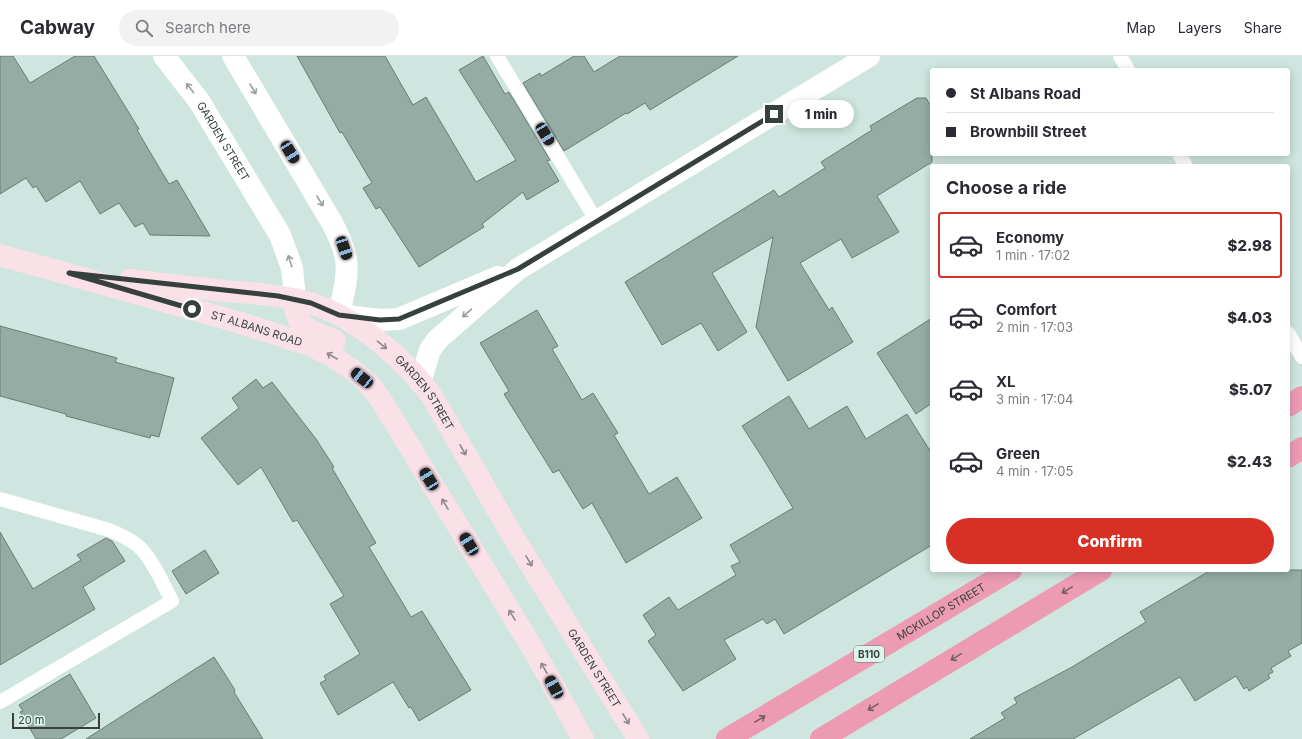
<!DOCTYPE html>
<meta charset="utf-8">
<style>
:root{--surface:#fff;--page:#f2f2f3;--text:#2b2b33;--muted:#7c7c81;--line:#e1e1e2;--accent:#d93025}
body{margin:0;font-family:Inter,sans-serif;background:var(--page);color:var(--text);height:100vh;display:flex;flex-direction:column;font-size:15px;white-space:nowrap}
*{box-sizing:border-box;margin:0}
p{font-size:13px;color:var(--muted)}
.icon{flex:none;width:22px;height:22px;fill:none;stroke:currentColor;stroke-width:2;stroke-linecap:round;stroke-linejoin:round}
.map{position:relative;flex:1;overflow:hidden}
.details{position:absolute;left:930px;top:108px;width:360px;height:408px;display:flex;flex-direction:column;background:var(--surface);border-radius:4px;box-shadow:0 2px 10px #0003}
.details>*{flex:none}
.banner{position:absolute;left:930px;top:12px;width:360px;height:88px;border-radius:4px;box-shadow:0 2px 10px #0003;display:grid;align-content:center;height:88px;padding:0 16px;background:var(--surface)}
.scale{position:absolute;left:12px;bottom:10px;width:88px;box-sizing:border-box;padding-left:4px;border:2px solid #36403d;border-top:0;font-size:11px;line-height:14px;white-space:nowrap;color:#36403d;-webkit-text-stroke:3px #dbf4ec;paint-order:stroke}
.end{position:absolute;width:18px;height:18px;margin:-9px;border:5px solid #36403d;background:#fff;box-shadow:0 0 0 2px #fff}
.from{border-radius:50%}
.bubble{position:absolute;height:28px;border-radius:14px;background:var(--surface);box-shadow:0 2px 10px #0003;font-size:13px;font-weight:800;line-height:28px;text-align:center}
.car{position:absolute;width:12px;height:24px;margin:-12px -6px;border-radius:5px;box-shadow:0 0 3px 1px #0007;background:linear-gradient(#222 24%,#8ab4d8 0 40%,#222 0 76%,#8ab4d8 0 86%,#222 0)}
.banner b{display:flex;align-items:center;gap:14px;height:38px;font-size:15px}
.banner b+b{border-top:1px solid var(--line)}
.banner i{width:10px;height:10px;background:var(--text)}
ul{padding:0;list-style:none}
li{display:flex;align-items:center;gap:12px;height:66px;margin:0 8px 6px;padding:0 8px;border:2px solid transparent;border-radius:4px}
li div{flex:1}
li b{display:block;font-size:15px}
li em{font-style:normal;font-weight:800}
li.selected{border-color:var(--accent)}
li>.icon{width:36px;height:36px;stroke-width:1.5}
h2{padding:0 16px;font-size:18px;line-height:48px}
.primary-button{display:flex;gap:8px;margin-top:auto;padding:8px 16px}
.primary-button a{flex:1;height:46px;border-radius:24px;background:var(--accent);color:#fff;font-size:16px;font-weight:800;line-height:46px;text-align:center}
header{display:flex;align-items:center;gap:24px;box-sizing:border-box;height:56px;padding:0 20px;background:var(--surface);border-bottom:1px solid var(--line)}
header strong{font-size:19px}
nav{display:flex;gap:22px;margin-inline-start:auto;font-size:14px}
.search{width:280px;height:36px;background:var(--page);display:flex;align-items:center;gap:10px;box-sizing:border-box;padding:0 14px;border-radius:22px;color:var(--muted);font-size:15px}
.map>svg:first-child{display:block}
.building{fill:#94aca4;stroke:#677e77}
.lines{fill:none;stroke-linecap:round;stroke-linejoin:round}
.lane{stroke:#fff;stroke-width:14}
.street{stroke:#fff;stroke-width:22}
.secondary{stroke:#fae1e8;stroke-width:22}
.highway{stroke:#ed9bb3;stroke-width:22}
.oneway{stroke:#9aa09e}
.oneway2{stroke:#8e888a}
.oneway3{stroke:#766066}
.route{stroke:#36403d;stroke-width:5}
.labels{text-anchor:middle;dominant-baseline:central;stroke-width:3;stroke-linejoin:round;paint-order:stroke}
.shield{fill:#dbf4ec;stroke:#687672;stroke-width:1}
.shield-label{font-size:10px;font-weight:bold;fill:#36403d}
.street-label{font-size:11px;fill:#36403d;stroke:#dbf4ec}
</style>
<header>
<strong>Cabway</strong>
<div class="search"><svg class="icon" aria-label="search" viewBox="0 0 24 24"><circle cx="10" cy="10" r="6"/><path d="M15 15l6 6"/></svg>Search here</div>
<nav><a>Map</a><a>Layers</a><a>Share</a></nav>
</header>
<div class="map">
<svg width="1302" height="683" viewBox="0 0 1302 683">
<rect width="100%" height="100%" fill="#cee6df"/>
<g class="building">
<polygon points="0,0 13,0 30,27 75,0 94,0 139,73 137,74 169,128 177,124 210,180 150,179 143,167 135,171 119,147 100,158 80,125 46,146 36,130 33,132 26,122 0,138"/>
<polygon points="297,0 385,0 413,49 426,41 476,126 516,104 459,14 483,0 505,38 509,36 550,104 547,105 559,125 527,144 523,136 482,168 484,171 419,211 380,151 376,153 363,132 372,127 342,76 340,77"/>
<polygon points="574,0 584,0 594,16 620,0 738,0 650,54 645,47 627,58 626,57 564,95 523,27 540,17 541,20"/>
<polygon points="917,42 926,42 932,52 932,106 877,140 899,176 852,202 841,183 800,207 829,254 832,251 853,286 788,325 756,271 773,181 712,217 747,276 718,295 701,267 662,289 625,226 774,134 779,141 825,112 821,106 872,74 870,70"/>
<polygon points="537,254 558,290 552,293 582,344 593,337 618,377 614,379 649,438 677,421 702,462 626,507 592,447 583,453 559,414 553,417 504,338 509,335 480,287"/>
<polygon points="932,262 932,347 916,358 877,297"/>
<polygon points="0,270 117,302 115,306 174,322 159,381 151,379 150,382 66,360 66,358 0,340"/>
<polygon points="256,323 263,332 272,326 316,383 334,411 332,412 376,487 369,491 411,561 422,555 471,634 419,665 411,651 409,652 393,626 338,659 320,627 326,624 324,620 360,598 330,548 344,540 297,464 293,466 261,411 238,429 201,382 239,352 232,342"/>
<polygon points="789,340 809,373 847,350 866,383 907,358 932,398 932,489 784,578 775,563 767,568 763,563 724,584 736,603 683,635 648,585 656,579 643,559 669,541 678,554 736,519 731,510 740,506 730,489 793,452 762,401 742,370"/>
<polygon points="0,476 33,533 81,504 77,499 106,482 112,485 125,505 83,531 95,553 0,609"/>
<polygon points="205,494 219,517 186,538 172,515"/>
<polygon points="1211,514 1302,514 1302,587 1288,595 1291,600 1271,612 1273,616 1268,619 1270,622 1249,635 1247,631 1244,633 1236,620 1195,645 1180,621 1073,683 970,683 1005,662 1001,657 1017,647 1014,642 1072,611 1146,566 1140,556"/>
<polygon points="214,601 235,634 234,636 263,683 86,683"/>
<polygon points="70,618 96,662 61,683 36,683 20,656 23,655 19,649"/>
</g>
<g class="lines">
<g class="lane">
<polyline points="497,0 596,164"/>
<polyline points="1120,0 1128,14"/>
<polyline points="1179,98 1186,110"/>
<polyline points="1288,277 1302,301"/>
<path d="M0,443L109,474C119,478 129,483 137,489C151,500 164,530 172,545L0,646"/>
</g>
<g class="street">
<path id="s1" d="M164,0L199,45L280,179L292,212L294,232V243"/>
<path d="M233,0L331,165C353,205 348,216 339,259L380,264L399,263L498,221"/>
<polyline points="420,326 430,294 437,284 518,213 869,0"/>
</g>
<g class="secondary">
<path id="s2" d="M0,199L238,266L312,290L335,302L354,315L369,328L381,344L533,593L583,683"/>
<path id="s3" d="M130,224C161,228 192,231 223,235C252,237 282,239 310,247C354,260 408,305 433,342L508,472L638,683"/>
<path d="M294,243C295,249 295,256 298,262C303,275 324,279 335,285"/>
</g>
<g class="highway">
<polyline points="1288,350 1302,341"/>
<polyline points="1288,401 1302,392"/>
<path id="s4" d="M727,683L1011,514"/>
<polyline points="821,683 1101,514"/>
</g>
</g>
<defs><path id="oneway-shaft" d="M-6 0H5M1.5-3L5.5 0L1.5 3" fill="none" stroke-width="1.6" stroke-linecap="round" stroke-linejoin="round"/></defs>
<g class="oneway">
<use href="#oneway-shaft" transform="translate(190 32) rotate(-128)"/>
<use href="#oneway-shaft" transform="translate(253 33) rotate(59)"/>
<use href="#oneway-shaft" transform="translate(320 145) rotate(59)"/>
<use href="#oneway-shaft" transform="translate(290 205) rotate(-108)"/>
<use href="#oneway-shaft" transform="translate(467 257) rotate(139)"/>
</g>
<g class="oneway2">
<use href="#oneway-shaft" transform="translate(382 289) rotate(40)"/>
<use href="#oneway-shaft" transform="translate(332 300) rotate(-150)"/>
<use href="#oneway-shaft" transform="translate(463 394) rotate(60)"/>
<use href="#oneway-shaft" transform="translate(445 448) rotate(-121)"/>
<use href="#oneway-shaft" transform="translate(529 505) rotate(59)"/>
<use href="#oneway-shaft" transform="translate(512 559) rotate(-121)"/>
<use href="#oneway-shaft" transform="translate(544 612) rotate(-119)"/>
<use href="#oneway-shaft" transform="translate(626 663) rotate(59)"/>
</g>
<g class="oneway3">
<use href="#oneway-shaft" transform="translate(1067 534) rotate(149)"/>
<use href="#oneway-shaft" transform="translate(956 601) rotate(149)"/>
<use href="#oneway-shaft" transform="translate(873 651) rotate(149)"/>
<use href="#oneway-shaft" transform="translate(760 663) rotate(-31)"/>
</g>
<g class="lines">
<polyline class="route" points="192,253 69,217 278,240 311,247 339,259 380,264 399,263 518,213 774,58"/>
</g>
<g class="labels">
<rect class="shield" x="854" y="590" width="30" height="16" rx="3"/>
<g class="shield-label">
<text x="869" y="598">B110</text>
</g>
<g class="street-label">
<text stroke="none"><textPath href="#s1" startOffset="104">GARDEN STREET</textPath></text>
<text stroke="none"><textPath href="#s2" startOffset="267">ST ALBANS ROAD</textPath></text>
<text stroke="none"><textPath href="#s3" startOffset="330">GARDEN STREET</textPath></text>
<text stroke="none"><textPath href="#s4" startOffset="249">MCKILLOP STREET</textPath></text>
<text stroke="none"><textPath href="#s3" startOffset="654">GARDEN STREET</textPath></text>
</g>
</g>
</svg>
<div class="scale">20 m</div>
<i class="end from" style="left:192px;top:253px"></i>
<i class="end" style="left:774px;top:58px"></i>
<div class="bubble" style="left:788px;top:44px;width:66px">1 min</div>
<i class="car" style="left:545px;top:78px;rotate:149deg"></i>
<i class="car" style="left:290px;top:96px;rotate:149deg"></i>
<i class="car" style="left:344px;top:192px;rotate:161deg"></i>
<i class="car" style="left:362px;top:322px;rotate:309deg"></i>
<i class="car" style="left:429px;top:423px;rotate:329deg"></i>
<i class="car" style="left:469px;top:488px;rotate:329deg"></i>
<i class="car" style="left:554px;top:631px;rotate:331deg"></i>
<div class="banner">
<b><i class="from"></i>St Albans Road</b>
<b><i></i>Brownbill Street</b>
</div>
<section class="details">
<h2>Choose a ride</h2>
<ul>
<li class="selected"><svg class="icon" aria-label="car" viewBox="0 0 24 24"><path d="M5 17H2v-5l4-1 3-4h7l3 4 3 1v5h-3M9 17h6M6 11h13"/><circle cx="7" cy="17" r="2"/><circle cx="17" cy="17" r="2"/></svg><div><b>Economy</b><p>1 min · 17:02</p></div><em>$2.98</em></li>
<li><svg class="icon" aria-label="car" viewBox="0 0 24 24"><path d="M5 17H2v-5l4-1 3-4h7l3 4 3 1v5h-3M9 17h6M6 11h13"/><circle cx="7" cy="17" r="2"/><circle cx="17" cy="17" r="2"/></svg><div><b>Comfort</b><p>2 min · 17:03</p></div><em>$4.03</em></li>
<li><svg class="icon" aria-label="car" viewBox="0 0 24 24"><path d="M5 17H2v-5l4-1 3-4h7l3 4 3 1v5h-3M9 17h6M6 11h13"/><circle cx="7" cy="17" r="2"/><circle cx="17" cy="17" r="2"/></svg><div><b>XL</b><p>3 min · 17:04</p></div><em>$5.07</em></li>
<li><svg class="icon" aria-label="car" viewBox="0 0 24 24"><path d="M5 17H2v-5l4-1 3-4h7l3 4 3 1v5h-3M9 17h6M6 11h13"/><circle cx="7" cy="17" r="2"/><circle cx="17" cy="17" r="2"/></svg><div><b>Green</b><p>4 min · 17:05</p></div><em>$2.43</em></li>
</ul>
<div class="primary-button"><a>Confirm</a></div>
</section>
</div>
